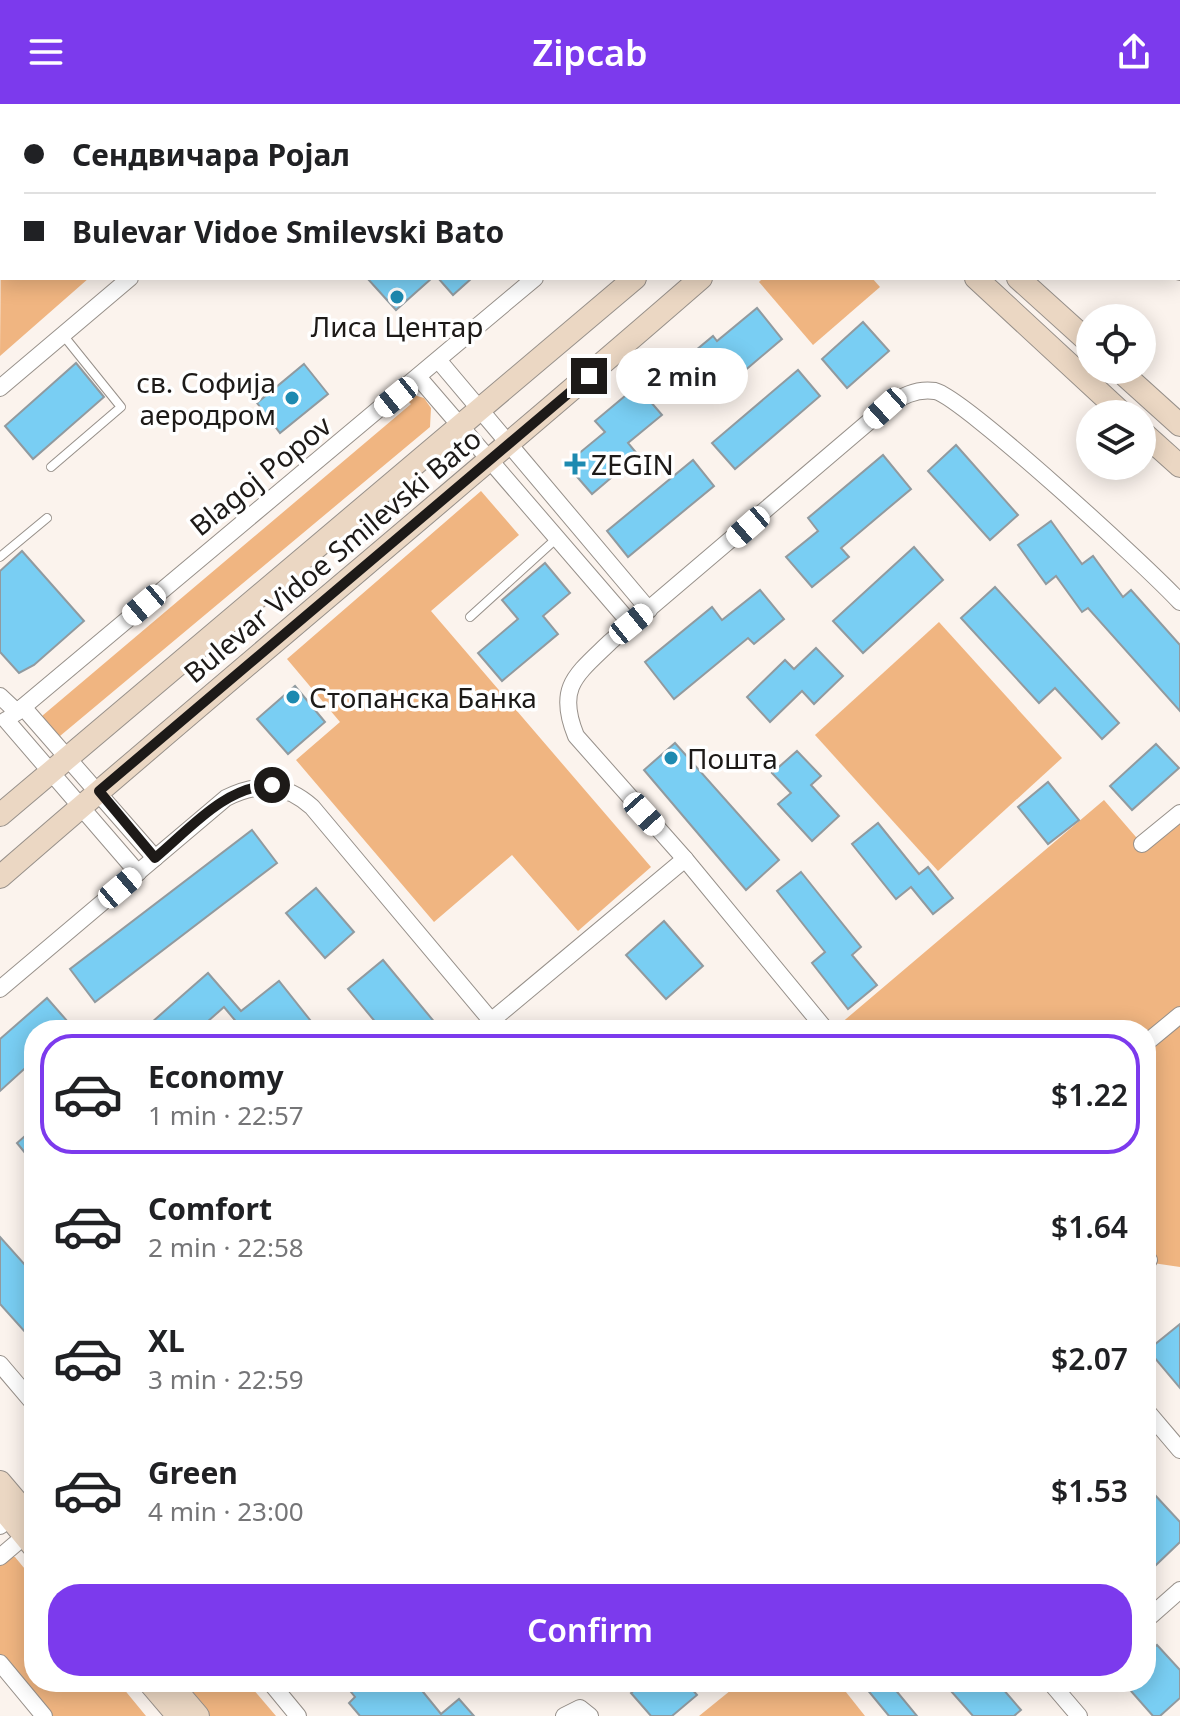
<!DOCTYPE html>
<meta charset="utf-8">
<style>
:root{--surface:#fff;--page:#f6f6f6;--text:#202124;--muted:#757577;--line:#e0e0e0;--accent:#7c3aed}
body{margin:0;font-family:"Noto Sans",sans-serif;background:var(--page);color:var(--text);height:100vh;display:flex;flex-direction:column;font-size:30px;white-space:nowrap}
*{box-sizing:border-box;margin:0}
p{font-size:26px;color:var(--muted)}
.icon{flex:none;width:44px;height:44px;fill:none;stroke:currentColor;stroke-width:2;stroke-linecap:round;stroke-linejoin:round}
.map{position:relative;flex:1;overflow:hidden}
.panel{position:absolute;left:24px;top:916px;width:1132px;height:672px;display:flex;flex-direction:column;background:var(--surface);border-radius:32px;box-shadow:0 4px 20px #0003}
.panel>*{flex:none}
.banner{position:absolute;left:0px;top:0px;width:1180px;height:176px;box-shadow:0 4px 20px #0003;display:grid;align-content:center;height:176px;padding:0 24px;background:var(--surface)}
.fabs{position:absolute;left:1076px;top:200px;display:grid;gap:16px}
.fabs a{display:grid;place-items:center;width:80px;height:80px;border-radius:50%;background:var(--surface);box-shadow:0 4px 20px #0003;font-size:40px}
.end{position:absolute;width:36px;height:36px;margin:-18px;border:10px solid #1d1a18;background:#fff;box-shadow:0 0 0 4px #fff}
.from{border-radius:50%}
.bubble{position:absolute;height:56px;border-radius:28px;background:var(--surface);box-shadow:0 4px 20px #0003;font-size:26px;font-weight:600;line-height:56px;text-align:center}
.car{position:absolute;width:24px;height:48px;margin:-24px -12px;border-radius:10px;box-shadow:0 0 6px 2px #0007;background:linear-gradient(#fff 24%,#345 0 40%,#fff 0 76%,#345 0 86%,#fff 0)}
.banner b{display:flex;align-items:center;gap:28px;height:76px;font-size:30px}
.banner b+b{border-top:2px solid var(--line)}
.banner i{width:20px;height:20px;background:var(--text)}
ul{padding:14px 0 0;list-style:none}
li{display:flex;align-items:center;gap:24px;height:120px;margin:0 16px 12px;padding:0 8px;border:4px solid transparent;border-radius:32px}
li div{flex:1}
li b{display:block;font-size:30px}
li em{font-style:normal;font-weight:600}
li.on{border-color:var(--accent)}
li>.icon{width:72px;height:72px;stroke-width:1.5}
.button{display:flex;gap:16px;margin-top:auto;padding:16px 24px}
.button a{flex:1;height:92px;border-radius:32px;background:var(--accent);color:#fff;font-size:32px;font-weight:600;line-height:92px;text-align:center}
header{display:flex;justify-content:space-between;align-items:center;height:104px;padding:0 24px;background:var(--accent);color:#fff;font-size:36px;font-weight:600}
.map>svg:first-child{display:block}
.green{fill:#f0b581}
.building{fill:#79cef3;stroke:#919a9f;stroke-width:2}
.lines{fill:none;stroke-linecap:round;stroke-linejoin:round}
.lane-casing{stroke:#97908a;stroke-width:10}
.street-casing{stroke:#97908a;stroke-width:18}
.secondary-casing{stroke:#97908a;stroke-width:24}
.lane{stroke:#fff;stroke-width:8}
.street{stroke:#fff;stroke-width:16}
.secondary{stroke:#ebd7c3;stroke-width:22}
.route{stroke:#1d1a18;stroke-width:10}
.poi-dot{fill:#1d8ab0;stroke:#fff;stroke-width:3}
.labels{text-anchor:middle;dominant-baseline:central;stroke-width:7;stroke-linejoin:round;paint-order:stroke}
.poi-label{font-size:28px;fill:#1d1a18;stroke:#fff;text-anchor:start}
.street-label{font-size:28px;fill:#1d1a18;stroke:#fff}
</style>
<header><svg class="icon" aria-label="menu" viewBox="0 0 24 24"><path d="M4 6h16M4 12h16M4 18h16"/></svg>Zipcab<svg class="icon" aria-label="share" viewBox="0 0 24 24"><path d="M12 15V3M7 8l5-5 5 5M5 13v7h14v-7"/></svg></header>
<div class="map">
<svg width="1180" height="1612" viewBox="0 0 1180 1612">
<rect width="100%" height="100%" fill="#fbf3ed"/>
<g class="green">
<polygon points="15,0 208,0 12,2"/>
<polygon points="2,10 2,174 89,174 0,252"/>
<polygon points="763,174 872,174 880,183 813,241 759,178"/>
<polygon points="414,291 424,294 431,304 430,323 60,632 51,627 42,612 411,300 403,292"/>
<polygon points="481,387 519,431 431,507 651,763 578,827 512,751 434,818 296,656 340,618 287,555"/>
<polygon points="939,518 1062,654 938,767 815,631"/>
<polygon points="1104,696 1142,740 1180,709 1180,1163 1146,1158 1146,926 833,926"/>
<polygon points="5,1453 15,1453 34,1476 34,1578 118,1578 146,1612 45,1612 0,1558 0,1458"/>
<polygon points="181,1578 247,1578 276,1612 210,1612"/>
<polygon points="741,1578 838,1578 865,1612 699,1612"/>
</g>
<g class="building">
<polygon points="367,174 432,174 396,206"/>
<polygon points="438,174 472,174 453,191"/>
<polygon points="757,204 782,235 736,274 727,264 686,298 665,272 713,232 717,237"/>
<polygon points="863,218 889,247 847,284 822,255"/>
<polygon points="76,259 104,293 33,355 5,322"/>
<polygon points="304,260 328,290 280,329 257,299"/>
<polygon points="798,266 820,292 735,365 712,339"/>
<polygon points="637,282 662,311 628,339 638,351 592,390 566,360 605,328 595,317"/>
<polygon points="956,341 1018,411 990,436 928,367"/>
<polygon points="883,351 911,385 841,444 849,453 812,483 786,453 818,427 808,414"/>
<polygon points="693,356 714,382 628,453 607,427"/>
<polygon points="1051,417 1082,460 1093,452 1123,493 1131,486 1180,541 1180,607 1088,504 1082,508 1056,472 1046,480 1018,441"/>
<polygon points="914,443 943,476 863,549 833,517"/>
<polygon points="22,447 84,517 34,561 19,569 0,548 0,467"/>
<polygon points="545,459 570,489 543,512 558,530 502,577 478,549 518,515 502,496"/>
<polygon points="995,483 1119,619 1102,635 1055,584 1039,599 961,514"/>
<polygon points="760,486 784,515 754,540 748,534 674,595 645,558 712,503 722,516"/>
<polygon points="816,544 843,572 814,600 802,587 770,618 747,593 785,556 794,565"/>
<polygon points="295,582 325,618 288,650 257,615"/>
<polygon points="675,639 779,756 746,786 644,666"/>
<polygon points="1156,640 1179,664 1132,706 1110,682"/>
<polygon points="797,647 821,672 811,681 839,712 812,737 778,700 791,689 772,669"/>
<polygon points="1048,678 1079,716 1048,740 1018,703"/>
<polygon points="878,719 919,770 928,763 953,794 933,810 911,783 896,795 852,740"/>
<polygon points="252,726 277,759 95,898 70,865"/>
<polygon points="801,768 861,843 852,851 877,881 848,905 812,859 825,848 777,787"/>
<polygon points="316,784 354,828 325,854 286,809"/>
<polygon points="664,817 703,862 666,895 626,851"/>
<polygon points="383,856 441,926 382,926 348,885"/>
<polygon points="208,869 241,907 279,877 318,926 243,926 224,903 198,926 143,926"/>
<polygon points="47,894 75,926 34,926 34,956 0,987 0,935"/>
<polygon points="34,1024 34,1060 17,1039"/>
<polygon points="0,1133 34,1171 34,1238 0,1200"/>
<polygon points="1180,1220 1180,1284 1148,1246"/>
<polygon points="1154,1390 1180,1418 1180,1438 1156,1461 1146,1450 1146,1397"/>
<polygon points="1157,1541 1180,1566 1180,1594 1160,1612 1153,1612 1123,1578 1146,1578 1146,1551"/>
<polygon points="343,1578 415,1578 441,1610 459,1595 474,1612 360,1612 349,1599 355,1593"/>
<polygon points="644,1578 686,1578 697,1591 672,1612 651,1612 631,1589"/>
<polygon points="861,1578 889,1578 917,1612 889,1612"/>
<polygon points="943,1578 997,1578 1021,1606 1014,1612 973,1612"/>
</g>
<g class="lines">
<g class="lane-casing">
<g id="lane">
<polyline points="1083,0 1084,2"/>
<polyline points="51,363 121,303 63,231"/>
<polyline points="0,453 47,414"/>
<polyline points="470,513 557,434"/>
</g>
</g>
<g class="street-casing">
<g id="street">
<polyline points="333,2 335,0"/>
<polyline points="708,2 709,0"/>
<polyline points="1178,3 1180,1"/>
<polyline points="1178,166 1180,168"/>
<polyline points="439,257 649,506"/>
<polyline points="419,274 631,520"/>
<polyline points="0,284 130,174"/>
<polyline points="0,592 17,608 11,612"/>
<polyline points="23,603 155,754"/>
<polyline points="17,608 535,174"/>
<polyline points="6,616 138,769"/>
<polyline points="1142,740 1180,709"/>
<path d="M0,885L226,694C258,678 285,679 312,703L499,926"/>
<polyline points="491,917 685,755"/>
<path d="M826,926L685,755L576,632C556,583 576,571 610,538L885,304C900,293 916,284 935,287C963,293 1152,467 1180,498"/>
<polyline points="1146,939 1180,911"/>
<polyline points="1146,1158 1149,1156"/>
<polyline points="0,1260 34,1300"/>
<polyline points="1146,1306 1180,1346"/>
<polyline points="0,1422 34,1394"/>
<polyline points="0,1453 33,1425"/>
<polyline points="1146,1516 1180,1486"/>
<polyline points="0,1559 44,1612"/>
<polyline points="270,1578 298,1612"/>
<polyline points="1050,1578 1079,1612"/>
<polyline points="564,1612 580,1604 590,1612"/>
</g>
</g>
<g class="secondary-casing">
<g id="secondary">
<polyline points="816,0 818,2"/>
<polyline points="782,2 782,0"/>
<polyline points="853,2 855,0"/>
<polyline points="922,2 924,0"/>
<polyline points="941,2 942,0"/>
<polyline points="976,174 1123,310"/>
<polyline points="1018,174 1090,239"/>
<polyline points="1119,266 1180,321"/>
<polyline points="1142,328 1180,362"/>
<polyline points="0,711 635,174"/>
<path d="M0,773C232,571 469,376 701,174"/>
<polyline points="0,1378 34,1418"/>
<polyline points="0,1402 34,1443"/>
<polyline points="149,1578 178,1612"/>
<polyline points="169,1578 198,1612"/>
</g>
</g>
<use href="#lane" class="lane"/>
<use href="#street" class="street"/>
<use href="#secondary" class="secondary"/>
</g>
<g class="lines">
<path class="route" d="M272,681C224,683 191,724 155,754L99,687L589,272"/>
</g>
<g class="poi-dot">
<circle cx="397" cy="193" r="8"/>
<circle cx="292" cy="294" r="8"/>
<path d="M571 348h8v8h8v8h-8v8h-8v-8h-8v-8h8z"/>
<circle cx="293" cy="593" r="8"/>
<circle cx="671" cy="654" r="8"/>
</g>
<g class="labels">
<g class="poi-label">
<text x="397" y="222" text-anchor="middle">Лиса Центар</text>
<text x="276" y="278" text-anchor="end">св. Софија<tspan x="276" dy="32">аеродром</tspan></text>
<text x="591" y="360">ZEGIN</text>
<text x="309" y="593">Стопанска Банка</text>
<text x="687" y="654">Пошта</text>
</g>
<g class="street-label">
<text transform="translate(260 371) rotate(-39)">Blagoj Popov</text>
<text transform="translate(332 451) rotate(-40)">Bulevar Vidoe Smilevski Bato</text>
</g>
</g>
</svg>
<div class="fabs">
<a><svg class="icon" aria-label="locate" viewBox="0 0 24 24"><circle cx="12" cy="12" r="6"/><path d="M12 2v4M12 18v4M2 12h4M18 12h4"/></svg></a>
<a><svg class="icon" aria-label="layers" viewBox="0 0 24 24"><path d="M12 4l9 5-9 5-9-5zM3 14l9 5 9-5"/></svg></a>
</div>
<i class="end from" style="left:272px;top:681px"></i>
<i class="end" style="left:589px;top:272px"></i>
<div class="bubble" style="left:616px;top:244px;width:132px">2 min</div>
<i class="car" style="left:396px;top:293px;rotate:231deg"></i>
<i class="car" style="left:885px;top:304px;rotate:228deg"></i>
<i class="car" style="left:748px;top:423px;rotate:229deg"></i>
<i class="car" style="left:144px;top:501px;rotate:230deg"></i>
<i class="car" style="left:631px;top:520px;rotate:51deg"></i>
<i class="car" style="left:644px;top:710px;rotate:138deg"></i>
<i class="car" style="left:120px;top:784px;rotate:50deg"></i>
<div class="banner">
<b><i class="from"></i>Сендвичара Ројал</b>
<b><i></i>Bulevar Vidoe Smilevski Bato</b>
</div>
<section class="panel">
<ul>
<li class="on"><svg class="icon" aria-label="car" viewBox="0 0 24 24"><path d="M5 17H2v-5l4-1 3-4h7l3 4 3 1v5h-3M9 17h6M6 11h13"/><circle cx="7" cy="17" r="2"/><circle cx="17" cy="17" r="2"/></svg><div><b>Economy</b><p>1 min · 22:57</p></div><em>$1.22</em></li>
<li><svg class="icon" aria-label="car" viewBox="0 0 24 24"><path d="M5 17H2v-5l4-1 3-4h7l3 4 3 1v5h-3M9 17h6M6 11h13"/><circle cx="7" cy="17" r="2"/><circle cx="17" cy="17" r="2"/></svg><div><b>Comfort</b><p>2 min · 22:58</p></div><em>$1.64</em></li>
<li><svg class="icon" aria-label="car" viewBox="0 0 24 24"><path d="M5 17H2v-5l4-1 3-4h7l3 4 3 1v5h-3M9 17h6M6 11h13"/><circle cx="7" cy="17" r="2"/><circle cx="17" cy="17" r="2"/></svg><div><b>XL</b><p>3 min · 22:59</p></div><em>$2.07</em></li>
<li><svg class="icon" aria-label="car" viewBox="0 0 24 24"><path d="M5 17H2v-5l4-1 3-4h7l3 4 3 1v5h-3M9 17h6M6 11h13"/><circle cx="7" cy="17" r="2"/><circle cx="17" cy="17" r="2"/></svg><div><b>Green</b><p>4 min · 23:00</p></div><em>$1.53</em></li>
</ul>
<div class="button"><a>Confirm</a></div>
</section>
</div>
